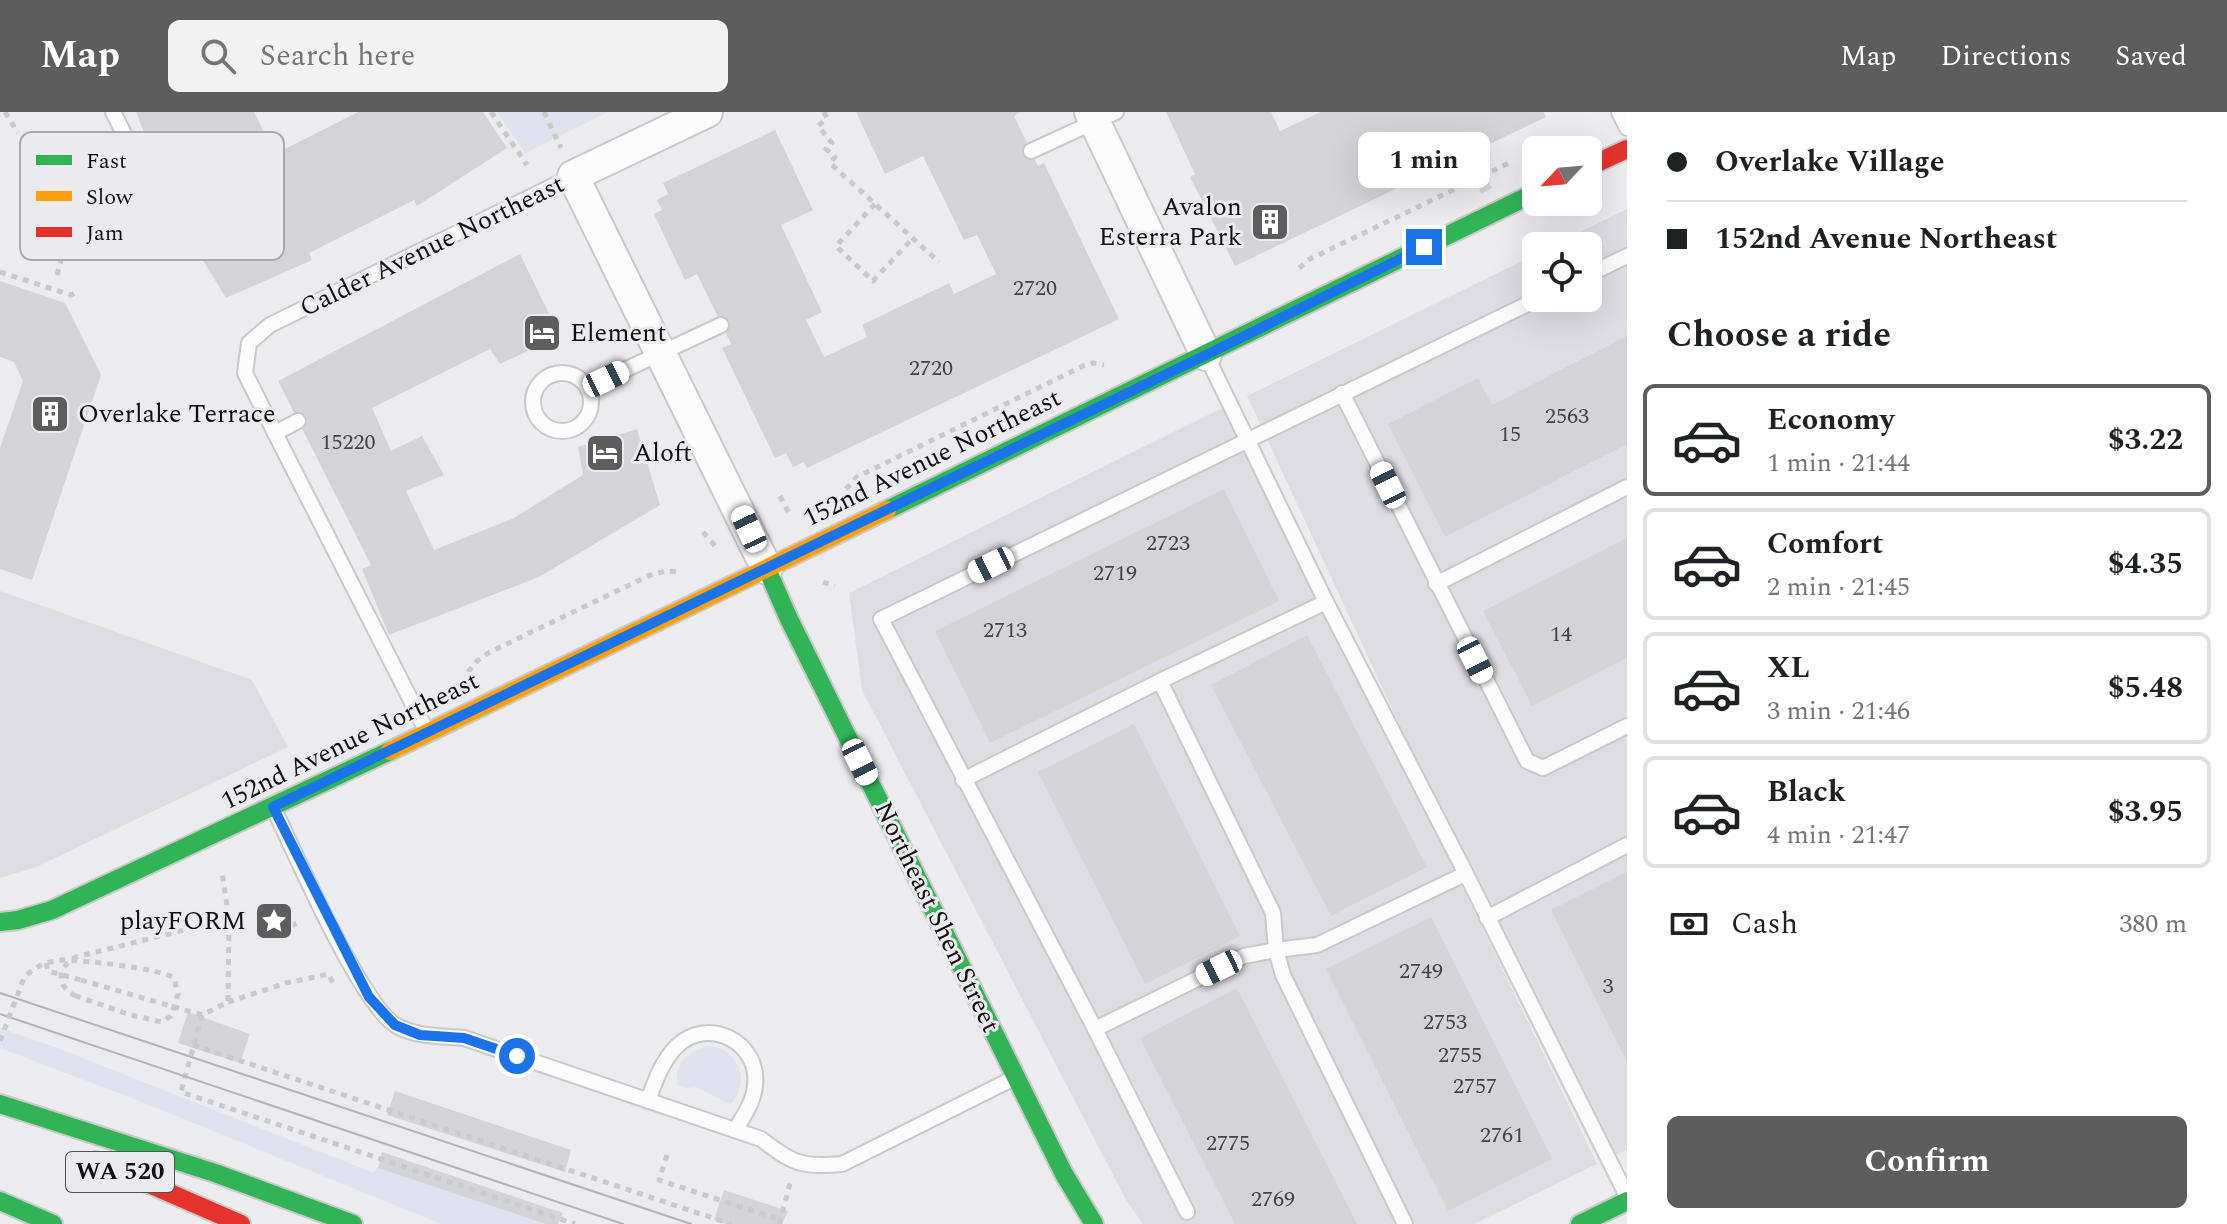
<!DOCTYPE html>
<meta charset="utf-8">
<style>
:root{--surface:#fff;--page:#f2f2f2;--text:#202124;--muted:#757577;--line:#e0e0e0;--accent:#5d5d5e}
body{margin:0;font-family:Spectral,serif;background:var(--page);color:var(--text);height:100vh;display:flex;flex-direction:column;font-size:30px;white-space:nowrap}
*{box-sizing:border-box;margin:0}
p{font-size:26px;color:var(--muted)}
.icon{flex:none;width:44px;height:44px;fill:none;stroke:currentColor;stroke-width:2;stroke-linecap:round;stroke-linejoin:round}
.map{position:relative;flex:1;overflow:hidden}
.side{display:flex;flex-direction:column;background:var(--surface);width:600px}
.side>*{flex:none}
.guide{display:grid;align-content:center;height:176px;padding:0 40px;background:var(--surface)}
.needle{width:52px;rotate:244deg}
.buttons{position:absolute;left:1522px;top:24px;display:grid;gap:16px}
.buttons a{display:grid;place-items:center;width:80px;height:80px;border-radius:12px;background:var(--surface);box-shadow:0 8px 32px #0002;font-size:40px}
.end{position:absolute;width:36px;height:36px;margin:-18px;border:10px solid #1a73e8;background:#fff;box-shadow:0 0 0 4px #fff}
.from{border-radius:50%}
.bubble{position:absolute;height:56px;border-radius:12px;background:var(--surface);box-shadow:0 8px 32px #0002;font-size:26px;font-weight:700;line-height:56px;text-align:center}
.car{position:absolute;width:24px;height:48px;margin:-24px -12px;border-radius:10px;box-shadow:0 0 6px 2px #0007;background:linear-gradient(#fff 24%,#345 0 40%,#fff 0 76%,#345 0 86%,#fff 0)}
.guide b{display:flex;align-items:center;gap:28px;height:76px;font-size:30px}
.guide b+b{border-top:2px solid var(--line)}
.guide i{width:20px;height:20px;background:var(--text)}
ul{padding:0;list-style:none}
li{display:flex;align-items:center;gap:24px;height:112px;margin:0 16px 12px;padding:0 24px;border:4px solid var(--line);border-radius:12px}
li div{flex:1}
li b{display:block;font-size:30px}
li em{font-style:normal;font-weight:700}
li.on{border-color:var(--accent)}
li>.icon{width:72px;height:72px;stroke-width:1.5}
h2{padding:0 40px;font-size:36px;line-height:96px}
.pay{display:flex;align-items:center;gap:20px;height:88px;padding:0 40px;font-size:30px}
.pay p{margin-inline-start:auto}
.button{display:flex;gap:16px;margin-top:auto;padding:16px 40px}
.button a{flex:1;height:92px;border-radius:12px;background:var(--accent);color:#fff;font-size:32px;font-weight:700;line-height:92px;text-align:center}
header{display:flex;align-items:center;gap:48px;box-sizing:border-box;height:112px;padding:0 40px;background:var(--accent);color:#fff}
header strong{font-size:38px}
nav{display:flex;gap:44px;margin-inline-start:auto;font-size:28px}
.search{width:560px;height:72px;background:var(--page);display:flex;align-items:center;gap:20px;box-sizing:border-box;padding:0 28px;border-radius:12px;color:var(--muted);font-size:30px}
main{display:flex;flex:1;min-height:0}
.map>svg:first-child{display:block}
.built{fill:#dddde3}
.green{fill:#e2e1ef}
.building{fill:#d4d4d6}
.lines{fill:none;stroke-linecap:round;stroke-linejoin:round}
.lane-casing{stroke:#c9c9ca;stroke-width:18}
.street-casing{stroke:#c9c9ca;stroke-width:34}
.fast-casing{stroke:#c9c9ca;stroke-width:22}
.slow-casing{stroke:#c9c9ca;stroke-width:22}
.jam-casing{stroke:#c9c9ca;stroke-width:22}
.path{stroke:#cacacb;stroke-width:5;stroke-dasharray:6 6;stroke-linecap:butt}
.lane{stroke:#fcfcfc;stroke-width:14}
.street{stroke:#fcfcfc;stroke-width:30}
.fast{stroke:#30b455;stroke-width:18}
.slow{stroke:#ff9f0a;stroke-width:18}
.jam{stroke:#e5322d;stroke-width:18}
.tram{stroke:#b4b4b4;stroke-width:2}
.path-bridge{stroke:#cacacb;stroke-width:5;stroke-dasharray:6 6;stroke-linecap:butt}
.route{stroke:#1a73e8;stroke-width:10}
.labels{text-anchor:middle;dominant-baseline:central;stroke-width:6;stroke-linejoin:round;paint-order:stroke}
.number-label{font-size:22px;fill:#434344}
.shield{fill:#ebeaee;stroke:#525153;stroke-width:2}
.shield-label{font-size:24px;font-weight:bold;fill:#101011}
.poi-label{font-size:26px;fill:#101011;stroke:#ebeaee;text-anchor:start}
.street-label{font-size:26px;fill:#101011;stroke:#ebeaee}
.key{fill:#ebeaee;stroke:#a9a9ac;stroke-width:2}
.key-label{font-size:22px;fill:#101011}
</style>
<header>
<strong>Map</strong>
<div class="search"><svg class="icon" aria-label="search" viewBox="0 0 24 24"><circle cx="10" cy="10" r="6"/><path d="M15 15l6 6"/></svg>Search here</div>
<nav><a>Map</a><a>Directions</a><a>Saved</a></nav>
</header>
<main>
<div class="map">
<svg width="1627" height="1112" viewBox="0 0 1627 1112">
<rect width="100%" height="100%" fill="#ecebed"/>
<g class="built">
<polygon points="1627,97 1627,1038 1602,1049 1247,284 1536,142 1536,186 1588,186 1588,134 1552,134"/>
<polygon points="1228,293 1597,1052 1474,1112 1143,1112 1126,1088 862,578 849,481"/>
<polygon points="0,479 252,568 288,635 36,755 0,766"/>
</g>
<g class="green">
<polygon points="497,0 608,0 525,41"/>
<polygon points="0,916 52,934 374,1061 377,1055 544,1112 441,1112 142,990 0,936"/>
<path d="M711,934C741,940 750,970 731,992C717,987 708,979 694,975L688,977L677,973C675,951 689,936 711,934Z"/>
</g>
<g class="building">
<polygon points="136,0 254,0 275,42 358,0 483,0 507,36 417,94 414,88 309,141 312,148 226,186 191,129 196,126 183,90 152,41"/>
<polygon points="856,0 1021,0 1014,4 1038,54 1044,51 1119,207 807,356 804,350 793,355 786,341 775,346 722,236 731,232 697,162 685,168 654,102 662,98 657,88 668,82 663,71 775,18 813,98 781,113 822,200 806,208 824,245 867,225 862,213 949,171 954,182 996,162 977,123 964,128 923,44 885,62"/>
<polygon points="1166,0 1271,0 1280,19 1321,0 1543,0 1546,5 1235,154 1190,65 1195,62"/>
<polygon points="1489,71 1492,76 1481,82 1479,76"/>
<polygon points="520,142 560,224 500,252 490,237 372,296 391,339 422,324 444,363 406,379 434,438 512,407 583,363 578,335 637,317 660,393 539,465 389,523 362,457 371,453 278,269"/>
<polygon points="0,169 65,191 101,263 32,468 0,457 0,336 23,269 14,250 0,245"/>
<polygon points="1627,224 1627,332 1445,425 1388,312 1478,266 1492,293"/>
<polygon points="1224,377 1279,489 990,631 935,519"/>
<polygon points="1627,426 1627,546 1532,594 1483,499"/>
<polygon points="1307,523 1427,755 1331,804 1211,573"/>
<polygon points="1134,612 1240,824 1145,872 1038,660"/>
<polygon points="1627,760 1627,950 1551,798"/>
<polygon points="1431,805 1552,1047 1448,1099 1326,857"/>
<polygon points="1237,876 1357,1112 1235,1112 1140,926"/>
<polygon points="188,900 250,922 240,951 178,931"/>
<polygon points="395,979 571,1038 565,1060 387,1003"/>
<polygon points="382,1040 563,1101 558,1112 545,1112 378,1056"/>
<polygon points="724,1078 788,1099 782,1112 726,1112 714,1108"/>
</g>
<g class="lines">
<g class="lane-casing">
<g id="lane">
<polyline points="113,0 182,137"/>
<polyline points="1619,0 1627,16"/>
<polyline points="1031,39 1116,0"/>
<polyline points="1588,163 1627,144"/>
<polyline points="1208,247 1326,490 1461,752 1627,1084"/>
<circle cx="562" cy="290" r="29"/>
<polyline points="588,275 721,213"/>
<polyline points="1342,281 1527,649 1543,656 1627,614"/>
<polyline points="298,309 275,321 425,616"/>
<polyline points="275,321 245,261 249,231 270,213 573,64"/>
<polyline points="1436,472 1627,375"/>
<polyline points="1160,569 1273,801 1276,838 1283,863 1405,1112"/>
<polyline points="963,668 1160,569 1326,490"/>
<path d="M275,699C295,741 362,895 397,914C417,925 442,924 464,926L761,1027C792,1051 802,1056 842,1052L1012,967"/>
<polyline points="1487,806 1627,733"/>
<polyline points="1095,917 1244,844 1276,838 1317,833 1465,762"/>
<path d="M648,989C655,969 662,949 677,934C708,904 760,930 755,973C754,989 744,1004 735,1018"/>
<polyline points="1187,1100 1095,917 881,507 1540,186"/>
</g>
</g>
<g class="street-casing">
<g id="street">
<polyline points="707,0 573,64 767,457"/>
<polyline points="1090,0 1206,243"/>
</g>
</g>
<g class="fast-casing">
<g id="fast">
<polyline points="887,398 1536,80"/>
<polyline points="767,457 789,507 1064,1062 1094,1112"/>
<polyline points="0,810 18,808 52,798 390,639"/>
<polyline points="0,992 215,1061 353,1112"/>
<polyline points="0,1089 53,1112"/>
<polyline points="1580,1112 1627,1089"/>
</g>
</g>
<g class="slow-casing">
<polyline id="slow" points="390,639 887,398"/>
</g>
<g class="jam-casing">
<g id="jam">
<polyline points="1588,55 1627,37"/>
<polyline points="96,1049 241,1112"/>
</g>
</g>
<g class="path">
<polyline points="5,0 18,21"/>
<polyline points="491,0 527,53"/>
<polyline points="544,0 561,36"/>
<polyline points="824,0 827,6 818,14 832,31 826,37 835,45 830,51 939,150"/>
<polyline points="875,92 836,134 873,169 913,126"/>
<polyline points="1299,156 1310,147 1511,50"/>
<polyline points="0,160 71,183 75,181"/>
<polyline points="57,163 65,134"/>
<polyline points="846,377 857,365 1083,254 1093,251 1104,253"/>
<polyline points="780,384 791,405"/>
<polyline points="703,420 717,436"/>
<polyline points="823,470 835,474"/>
<polyline points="468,560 477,549 488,541 648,464 665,459 679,460"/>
<polyline points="291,814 301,809"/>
<polyline points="330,865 335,876"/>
<polyline points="81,868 202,903 228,890 229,807 222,760"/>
<path d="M76,884C55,874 57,855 76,845L229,807"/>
<polyline points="228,890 286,871 329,862"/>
<polyline points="202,903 181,980 575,1112"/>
<polyline points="193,933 731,1112"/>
<polyline points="667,1043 659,1068 781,1108"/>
<polyline points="779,1112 791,1068"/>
</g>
<use href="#lane" class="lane"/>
<use href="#street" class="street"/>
<use href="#fast" class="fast"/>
<use href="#slow" class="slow"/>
<use href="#jam" class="jam"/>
<g class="tram">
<polyline points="0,881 691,1112"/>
<polyline points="0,902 623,1112"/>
</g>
<g class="path-bridge">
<polyline points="46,851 48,859 81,868"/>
<path d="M0,929L24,866C33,855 48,849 62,848C82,848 159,856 174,866L178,882L171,904L162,910L131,903L76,884"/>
</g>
</g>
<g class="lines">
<polyline class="route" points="517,944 464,926 420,923 395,913 369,885 273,695 1206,243 1424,135"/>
</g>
<defs>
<g id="building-square" transform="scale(2)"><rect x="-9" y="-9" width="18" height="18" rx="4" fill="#5d5d5e" stroke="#ebeaee"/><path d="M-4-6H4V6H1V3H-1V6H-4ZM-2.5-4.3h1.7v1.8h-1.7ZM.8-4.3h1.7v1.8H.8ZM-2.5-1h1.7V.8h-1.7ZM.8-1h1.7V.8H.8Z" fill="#fff"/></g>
<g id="hotel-square" transform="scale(2)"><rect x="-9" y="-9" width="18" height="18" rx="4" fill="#5d5d5e" stroke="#ebeaee"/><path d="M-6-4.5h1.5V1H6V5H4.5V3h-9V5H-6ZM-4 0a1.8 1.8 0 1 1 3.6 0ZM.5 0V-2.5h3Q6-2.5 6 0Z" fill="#fff"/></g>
<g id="sight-square" transform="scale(2)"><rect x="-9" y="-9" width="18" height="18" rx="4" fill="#5d5d5e" stroke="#ebeaee"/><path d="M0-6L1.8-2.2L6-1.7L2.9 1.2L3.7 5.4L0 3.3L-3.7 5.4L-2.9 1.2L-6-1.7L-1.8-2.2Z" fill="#fff"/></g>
</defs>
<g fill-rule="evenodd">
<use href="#building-square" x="1270" y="110"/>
<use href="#hotel-square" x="542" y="221"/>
<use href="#building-square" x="50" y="302"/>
<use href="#hotel-square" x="605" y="341"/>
<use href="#sight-square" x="274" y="809"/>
</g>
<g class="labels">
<g class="number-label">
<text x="1035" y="176">2720</text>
<text x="931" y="256">2720</text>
<text x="1567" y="304">2563</text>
<text x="1510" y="322">15</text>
<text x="348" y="330">15220</text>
<text x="1168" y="431">2723</text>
<text x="1115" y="461">2719</text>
<text x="1005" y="518">2713</text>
<text x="1561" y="522">14</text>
<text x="1421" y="859">2749</text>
<text x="1608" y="874">3</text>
<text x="1445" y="910">2753</text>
<text x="1460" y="943">2755</text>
<text x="1475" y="974">2757</text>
<text x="1502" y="1023">2761</text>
<text x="1228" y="1031">2775</text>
<text x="1273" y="1087">2769</text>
</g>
<rect class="shield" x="66" y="1040" width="108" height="40" rx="6"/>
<g class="shield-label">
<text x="120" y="1060">WA 520</text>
</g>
<g class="poi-label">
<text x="1242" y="95" text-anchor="end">Avalon<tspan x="1242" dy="30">Esterra Park</tspan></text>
<text x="570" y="221">Element</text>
<text x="78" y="302">Overlake Terrace</text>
<text x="633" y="341">Aloft</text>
<text x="246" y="809" text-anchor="end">playFORM</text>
</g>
<g class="street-label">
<text transform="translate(432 134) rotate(-26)">Calder Avenue Northeast</text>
<text transform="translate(932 346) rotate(-26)">152nd Avenue Northeast</text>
<text transform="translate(350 629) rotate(-26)">152nd Avenue Northeast</text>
<text transform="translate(937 805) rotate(64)">Northeast Shen Street</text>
</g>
</g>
<rect x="20" y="20" width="264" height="128" rx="12" class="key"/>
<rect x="36" y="43" width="36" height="10" fill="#30b455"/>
<rect x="36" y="79" width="36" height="10" fill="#ff9f0a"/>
<rect x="36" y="115" width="36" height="10" fill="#e5322d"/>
<g class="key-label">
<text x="86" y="56">Fast</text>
<text x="86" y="92">Slow</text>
<text x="86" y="128">Jam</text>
</g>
</svg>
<div class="buttons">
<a><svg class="needle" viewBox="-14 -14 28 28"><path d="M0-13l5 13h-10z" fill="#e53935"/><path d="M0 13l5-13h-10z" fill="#757577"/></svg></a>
<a><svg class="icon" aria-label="locate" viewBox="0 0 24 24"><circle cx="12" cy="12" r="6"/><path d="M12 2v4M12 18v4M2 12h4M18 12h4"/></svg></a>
</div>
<i class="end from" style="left:517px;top:944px"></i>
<i class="end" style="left:1424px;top:135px"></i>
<div class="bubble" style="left:1358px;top:20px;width:132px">1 min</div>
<i class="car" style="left:606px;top:267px;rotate:64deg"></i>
<i class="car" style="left:1388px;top:373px;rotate:334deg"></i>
<i class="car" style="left:749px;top:417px;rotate:335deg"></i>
<i class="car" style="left:991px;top:453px;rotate:244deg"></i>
<i class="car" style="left:1475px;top:548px;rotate:153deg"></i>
<i class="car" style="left:860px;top:650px;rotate:154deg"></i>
<i class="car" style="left:1219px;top:856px;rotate:244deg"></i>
</div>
<section class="side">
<div class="guide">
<b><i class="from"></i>Overlake Village</b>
<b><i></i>152nd Avenue Northeast</b>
</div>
<h2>Choose a ride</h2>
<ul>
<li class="on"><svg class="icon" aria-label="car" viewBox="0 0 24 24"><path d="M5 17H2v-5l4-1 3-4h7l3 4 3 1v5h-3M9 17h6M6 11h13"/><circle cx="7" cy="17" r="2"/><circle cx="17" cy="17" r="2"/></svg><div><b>Economy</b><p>1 min · 21:44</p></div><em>$3.22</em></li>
<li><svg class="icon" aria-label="car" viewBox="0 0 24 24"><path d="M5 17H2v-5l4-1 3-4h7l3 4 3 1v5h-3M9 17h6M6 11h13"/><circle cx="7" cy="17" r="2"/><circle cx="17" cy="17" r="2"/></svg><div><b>Comfort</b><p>2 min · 21:45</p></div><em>$4.35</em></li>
<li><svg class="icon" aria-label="car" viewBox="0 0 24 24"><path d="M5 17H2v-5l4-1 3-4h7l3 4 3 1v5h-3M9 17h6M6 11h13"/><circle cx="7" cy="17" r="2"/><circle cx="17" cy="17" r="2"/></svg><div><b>XL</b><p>3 min · 21:46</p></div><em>$5.48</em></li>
<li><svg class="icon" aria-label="car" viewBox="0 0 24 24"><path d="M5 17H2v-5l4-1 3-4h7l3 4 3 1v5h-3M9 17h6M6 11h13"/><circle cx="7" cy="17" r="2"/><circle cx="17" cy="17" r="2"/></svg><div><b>Black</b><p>4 min · 21:47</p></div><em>$3.95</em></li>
</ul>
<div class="pay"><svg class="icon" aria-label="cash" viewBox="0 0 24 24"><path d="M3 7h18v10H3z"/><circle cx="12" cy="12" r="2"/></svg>Cash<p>380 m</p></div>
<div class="button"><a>Confirm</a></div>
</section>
</main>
